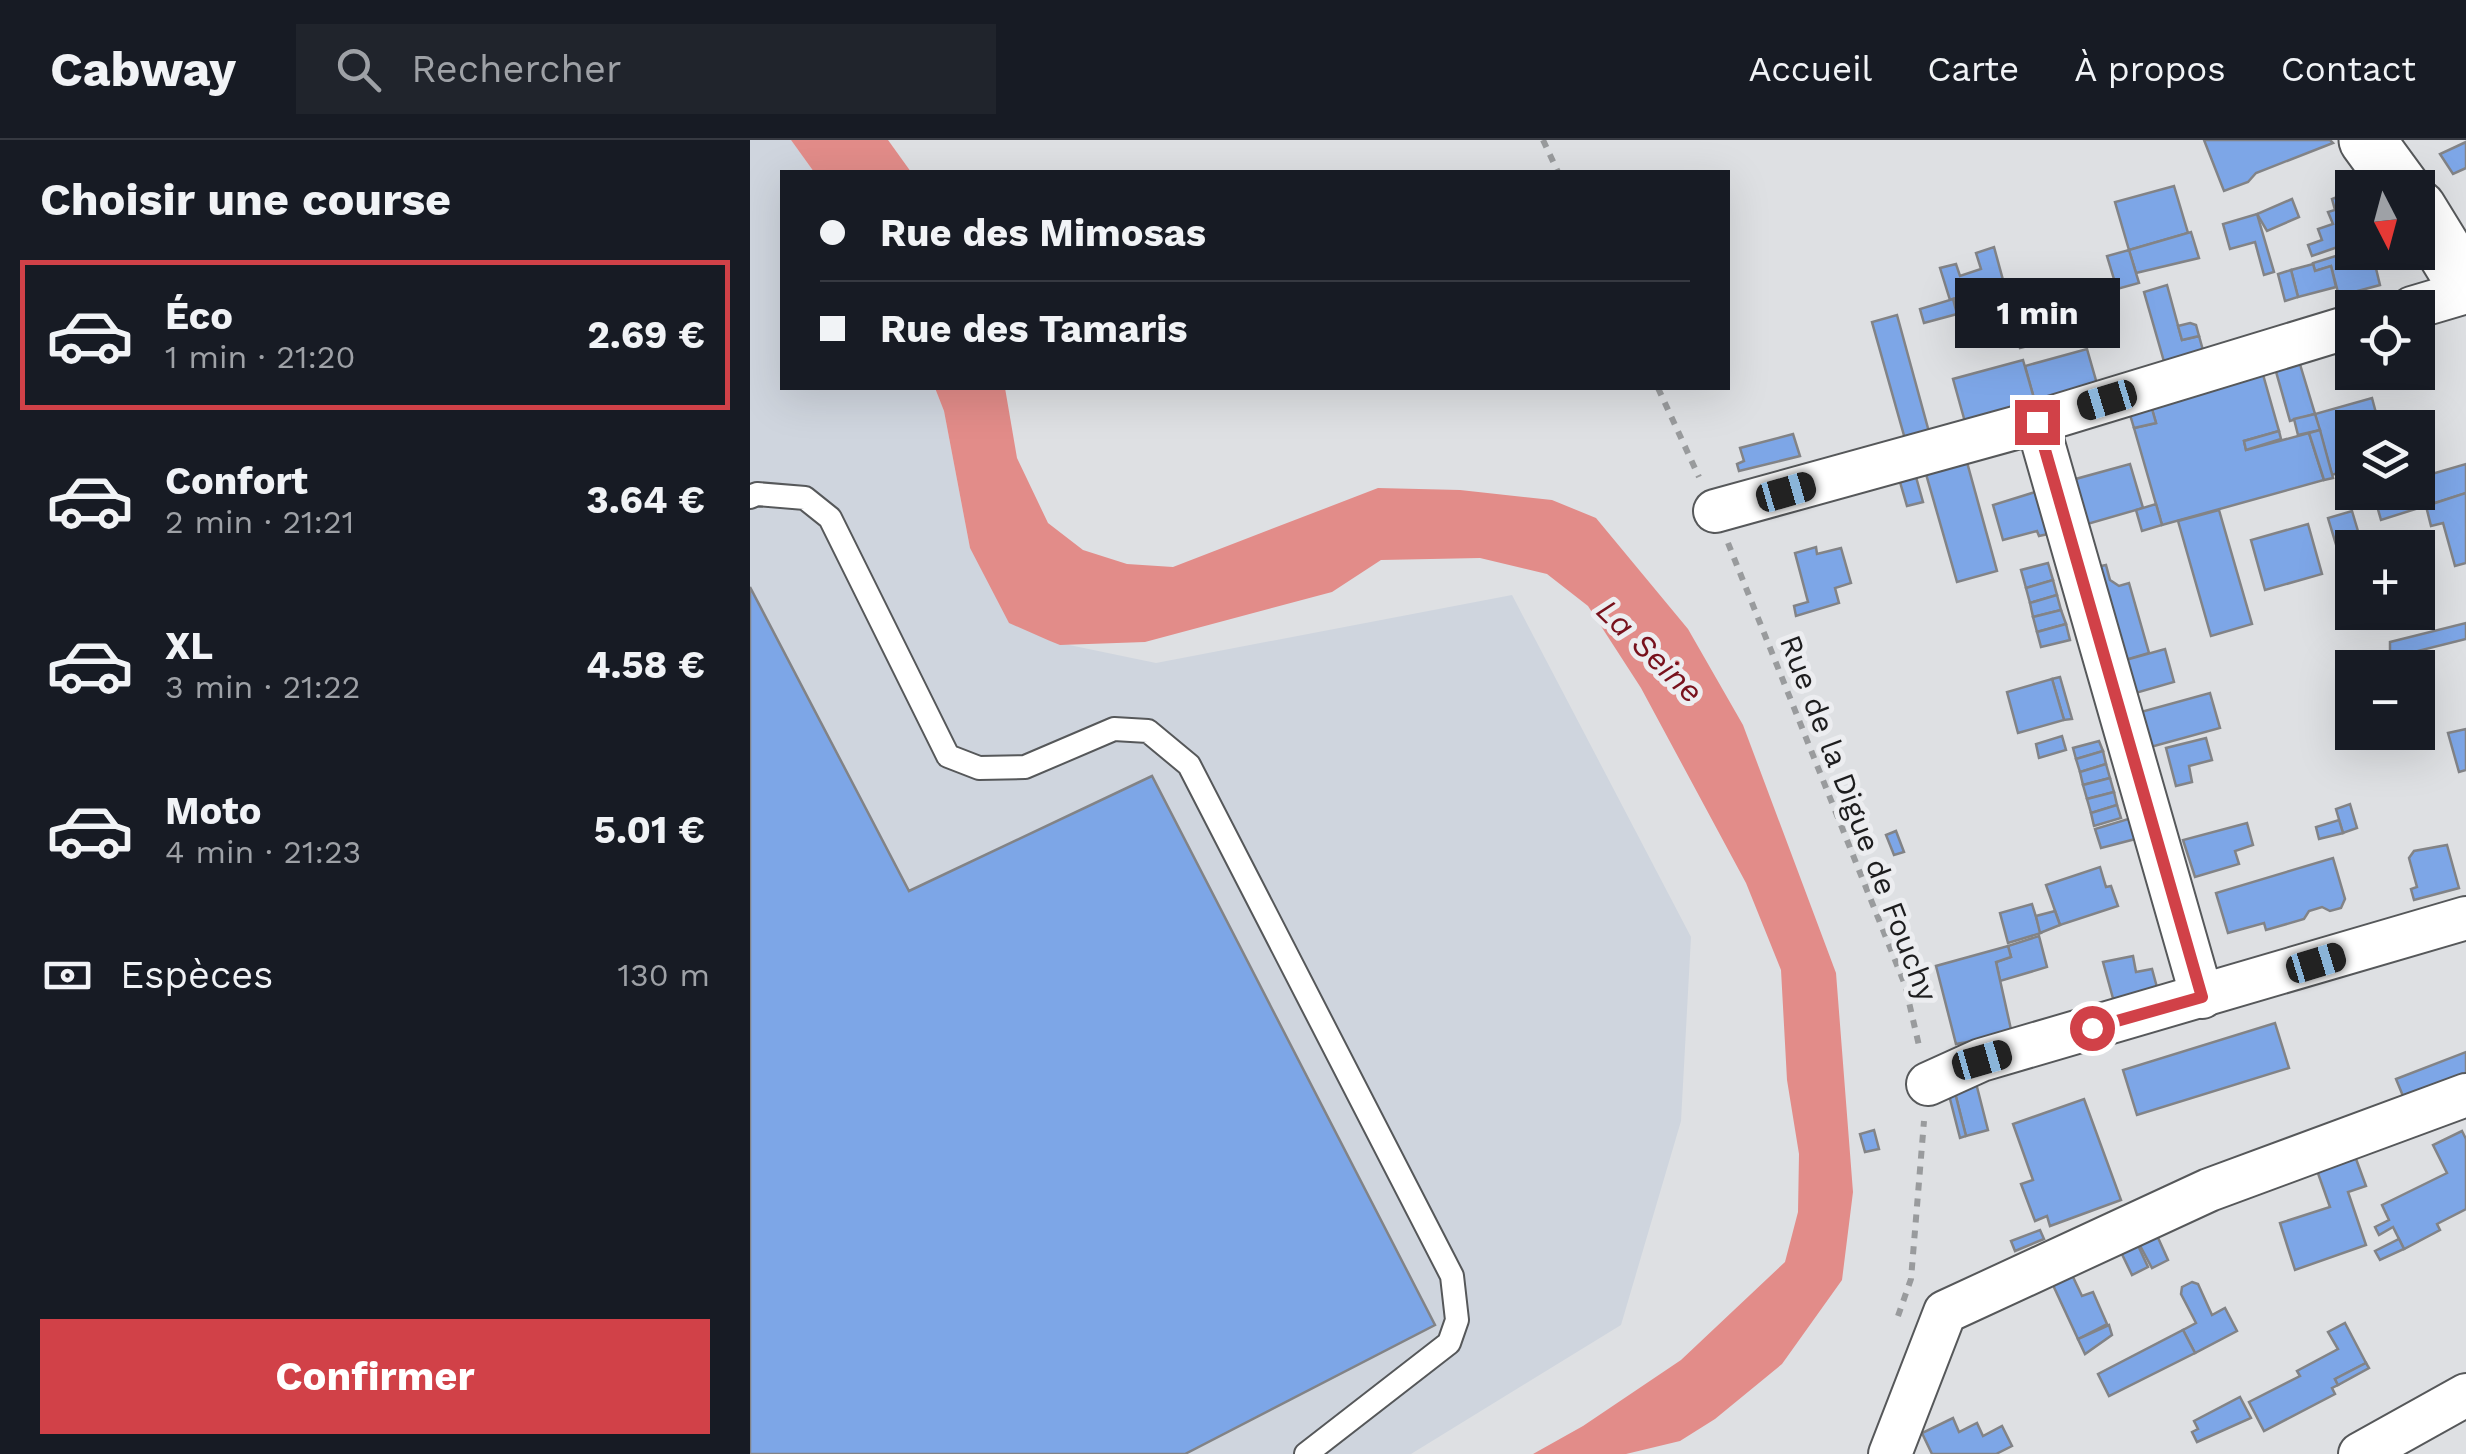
<!DOCTYPE html>
<html lang="fr">
<meta charset="utf-8">
<style>
:root{--surface:#171b24;--page:#20242c;--text:#f1f3f6;--muted:#9ea1a6;--line:#363941;--accent:#d14148}
body{margin:0;font-family:"Work Sans",sans-serif;background:var(--page);color:var(--text);height:100vh;display:flex;flex-direction:column;font-size:38px;white-space:nowrap}
*{box-sizing:border-box;margin:0}
p{font-size:32px;color:var(--muted)}
.icon{flex:none;width:55px;height:55px;fill:none;stroke:currentColor;stroke-width:2;stroke-linecap:round;stroke-linejoin:round}
.map{position:relative;flex:1;overflow:hidden}
.sheet{display:flex;flex-direction:column;background:var(--surface);width:750px}
.sheet>*{flex:none}
.banner{position:absolute;left:30px;top:30px;width:950px;height:220px;border-radius:0px;box-shadow:0 10px 40px #0002;display:grid;align-content:center;height:220px;padding:0 40px;background:var(--surface)}
.needle{width:65px;rotate:174deg}
.buttons{position:absolute;left:1585px;top:30px;display:grid;gap:20px}
.buttons a{display:grid;place-items:center;width:100px;height:100px;border-radius:0px;background:var(--surface);box-shadow:0 10px 40px #0002;font-size:50px}
.end{position:absolute;width:45px;height:45px;margin:-22px;border:12px solid #d14148;background:#fff;box-shadow:0 0 0 5px #fff}
.from{border-radius:50%}
.bubble{position:absolute;height:70px;border-radius:0px;background:var(--surface);box-shadow:0 10px 40px #0002;font-size:32px;font-weight:700;line-height:70px;text-align:center}
.car{position:absolute;width:30px;height:60px;margin:-30px -15px;border-radius:12px;box-shadow:0 0 8px 2px #0007;background:linear-gradient(#222 24%,#8ab4d8 0 40%,#222 0 76%,#8ab4d8 0 86%,#222 0)}
.banner b{display:flex;align-items:center;gap:35px;height:95px;font-size:38px}
.banner b+b{border-top:2px solid var(--line)}
.banner i{width:25px;height:25px;background:var(--text)}
ul{padding:0;list-style:none}
li{display:flex;align-items:center;gap:30px;height:150px;margin:0 20px 15px;padding:0 20px;border:5px solid transparent;border-radius:0px}
li div{flex:1}
li b{display:block;font-size:38px}
li em{font-style:normal;font-weight:700}
li.on{border-color:var(--accent)}
li>.icon{width:90px;height:90px;stroke-width:1.5}
h2{padding:0 40px;font-size:45px;line-height:120px}
.pay{display:flex;align-items:center;gap:25px;height:110px;padding:0 40px;font-size:38px}
.pay p{margin-inline-start:auto}
.button{display:flex;gap:20px;margin-top:auto;padding:20px 40px}
.button a{flex:1;height:115px;border-radius:0px;background:var(--accent);color:#fff;font-size:40px;font-weight:700;line-height:115px;text-align:center}
header{display:flex;align-items:center;gap:60px;box-sizing:border-box;height:140px;padding:0 50px;background:var(--surface);border-bottom:2px solid var(--line)}
header strong{font-size:48px}
nav{display:flex;gap:55px;margin-inline-start:auto;font-size:35px}
.search{width:700px;height:90px;background:var(--page);display:flex;align-items:center;gap:25px;box-sizing:border-box;padding:0 35px;border-radius:0px;color:var(--muted);font-size:38px}
main{display:flex;flex:1;min-height:0}
.map>svg:first-child{display:block}
.built{fill:#cfd5de}
.water{fill:#e28c89}
.building{fill:#7da6e7;stroke:#828386;stroke-width:2.5}
.lines{fill:none;stroke-linecap:round;stroke-linejoin:round}
.lane-casing{stroke:#56585a;stroke-width:26}
.street-casing{stroke:#56585a;stroke-width:46}
.secondary-casing{stroke:#56585a;stroke-width:59}
.path{stroke:#999b9d;stroke-width:6;stroke-dasharray:8 8;stroke-linecap:butt}
.lane{stroke:#fff;stroke-width:22}
.street{stroke:#fff;stroke-width:42}
.secondary{stroke:#fff;stroke-width:55}
.route{stroke:#d14148;stroke-width:12}
.labels{text-anchor:middle;dominant-baseline:central;stroke-width:10;stroke-linejoin:round;paint-order:stroke}
.street-label{font-size:30px;fill:#1d1d1e;stroke:#ecedf0}
.water-label{font-size:32px;font-style:italic;fill:#78111c;stroke:#ecedf0}
</style>
<header>
<strong>Cabway</strong>
<div class="search"><svg class="icon" aria-label="search" viewBox="0 0 24 24"><circle cx="10" cy="10" r="6"/><path d="M15 15l6 6"/></svg>Rechercher</div>
<nav><a>Accueil</a><a>Carte</a><a>À propos</a><a>Contact</a></nav>
</header>
<main>
<section class="sheet">
<h2>Choisir une course</h2>
<ul>
<li class="on"><svg class="icon" aria-label="car" viewBox="0 0 24 24"><path d="M5 17H2v-5l4-1 3-4h7l3 4 3 1v5h-3M9 17h6M6 11h13"/><circle cx="7" cy="17" r="2"/><circle cx="17" cy="17" r="2"/></svg><div><b>Éco</b><p>1 min · 21:20</p></div><em>2.69 €</em></li>
<li><svg class="icon" aria-label="car" viewBox="0 0 24 24"><path d="M5 17H2v-5l4-1 3-4h7l3 4 3 1v5h-3M9 17h6M6 11h13"/><circle cx="7" cy="17" r="2"/><circle cx="17" cy="17" r="2"/></svg><div><b>Confort</b><p>2 min · 21:21</p></div><em>3.64 €</em></li>
<li><svg class="icon" aria-label="car" viewBox="0 0 24 24"><path d="M5 17H2v-5l4-1 3-4h7l3 4 3 1v5h-3M9 17h6M6 11h13"/><circle cx="7" cy="17" r="2"/><circle cx="17" cy="17" r="2"/></svg><div><b>XL</b><p>3 min · 21:22</p></div><em>4.58 €</em></li>
<li><svg class="icon" aria-label="car" viewBox="0 0 24 24"><path d="M5 17H2v-5l4-1 3-4h7l3 4 3 1v5h-3M9 17h6M6 11h13"/><circle cx="7" cy="17" r="2"/><circle cx="17" cy="17" r="2"/></svg><div><b>Moto</b><p>4 min · 21:23</p></div><em>5.01 €</em></li>
</ul>
<div class="pay"><svg class="icon" aria-label="cash" viewBox="0 0 24 24"><path d="M3 7h18v10H3z"/><circle cx="12" cy="12" r="2"/></svg>Espèces<p>130 m</p></div>
<div class="button"><a>Confirmer</a></div>
</section>
<div class="map">
<svg width="1716" height="1314" viewBox="0 0 1716 1314">
<rect width="100%" height="100%" fill="#dee0e3"/>
<polygon class="built" points="0,0 41,0 64,32 32,32 32,248 185,248 194,271 220,408 300,501 406,523 762,455 941,797 931,981 871,1185 661,1314 0,1314"/>
<g class="water">
<polygon points="41,0 138,0 161,32 64,32"/>
<polygon points="185,248 255,248 267,318 298,383 333,410 377,424 423,427 628,348 710,350 802,360 846,378 938,489 993,585 1086,833 1103,1052 1092,1140 1032,1224 965,1279 930,1301 876,1314 783,1314 833,1286 931,1220 1035,1122 1048,1072 1049,1014 1037,940 1031,830 996,743 891,548 838,466 797,434 730,418 631,420 582,452 395,502 310,505 300,501 259,483 220,408 194,271"/>
</g>
<g class="building">
<polygon points="1454,0 1580,0 1583,3 1506,33 1498,42 1474,51"/>
<polygon points="1716,2 1716,28 1703,34 1690,14"/>
<polygon points="1424,46 1438,93 1379,110 1365,62"/>
<polygon points="1602,51 1602,102 1562,116 1558,105 1572,100 1568,89 1583,84 1578,72 1585,70 1582,59"/>
<polygon points="1542,59 1549,77 1517,91 1507,74"/>
<polygon points="1507,74 1524,132 1514,135 1505,102 1480,109 1473,84"/>
<polygon points="1441,92 1449,118 1386,133 1379,110"/>
<polygon points="1244,107 1253,140 1237,145 1238,150 1200,160 1190,128 1206,124 1210,136 1231,129 1226,113"/>
<polygon points="1379,110 1389,143 1367,149 1357,116"/>
<polygon points="1602,111 1622,112 1630,145 1589,156 1581,126 1565,131 1563,123"/>
<polygon points="1563,124 1565,131 1581,126 1586,147 1548,157 1541,130"/>
<polygon points="1541,130 1548,157 1535,161 1528,134"/>
<polygon points="1417,145 1432,200 1449,196 1454,214 1415,225 1394,152"/>
<polygon points="1234,151 1241,177 1210,185 1203,159"/>
<polygon points="1203,159 1207,174 1174,183 1170,169"/>
<polygon points="1274,161 1286,204 1270,208 1258,166"/>
<polygon points="1147,175 1179,292 1155,299 1122,182"/>
<polygon points="1440,183 1446,185 1449,196 1432,200 1428,186"/>
<polygon points="1337,209 1347,244 1285,262 1275,226"/>
<polygon points="1273,220 1285,262 1215,282 1203,239"/>
<polygon points="1549,221 1565,274 1540,281 1525,228"/>
<polygon points="1512,231 1529,291 1494,301 1496,310 1559,293 1574,340 1412,385 1384,288 1406,283 1400,262"/>
<polygon points="1622,258 1630,288 1602,288 1602,328 1582,335 1565,274"/>
<polygon points="1400,262 1406,283 1384,288 1378,268"/>
<polygon points="1565,274 1570,290 1548,295 1544,279"/>
<polygon points="1570,290 1583,338 1574,340 1559,293"/>
<polygon points="1529,291 1531,299 1496,310 1494,301"/>
<polygon points="1043,294 1050,316 989,331 987,324 994,321 990,308"/>
<polygon points="1215,315 1247,431 1207,442 1174,327"/>
<polygon points="1380,324 1393,368 1334,385 1322,340"/>
<polygon points="1716,324 1716,353 1631,380 1623,352 1668,352 1668,338"/>
<polygon points="1166,337 1173,362 1157,366 1150,342"/>
<polygon points="1295,349 1307,392 1289,396 1287,391 1253,400 1243,365"/>
<polygon points="1716,353 1716,423 1705,426 1693,383 1681,386 1676,366"/>
<polygon points="1406,364 1412,385 1392,391 1386,370"/>
<polygon points="1469,370 1502,484 1461,496 1428,381"/>
<polygon points="1602,371 1613,408 1602,408 1602,429 1594,431 1578,378"/>
<polygon points="1558,384 1572,434 1515,450 1501,400"/>
<polygon points="1066,407 1067,414 1091,408 1101,443 1085,448 1089,463 1046,476 1044,466 1058,462 1045,413"/>
<polygon points="1298,423 1303,440 1276,448 1271,430"/>
<polygon points="1356,425 1360,440 1369,446 1379,443 1399,513 1372,521 1346,427"/>
<polygon points="1303,440 1307,455 1280,463 1276,448"/>
<polygon points="0,447 159,751 402,636 685,1185 435,1314 0,1314"/>
<polygon points="1307,455 1311,470 1283,477 1280,463"/>
<polygon points="1311,470 1316,484 1287,492 1283,477"/>
<polygon points="1614,472 1658,472 1658,473 1618,484"/>
<polygon points="1716,483 1716,499 1640,518 1640,502"/>
<polygon points="1316,484 1320,500 1291,507 1287,492"/>
<polygon points="1415,509 1424,542 1382,554 1372,521"/>
<polygon points="1310,537 1322,579 1314,580 1302,539"/>
<polygon points="1302,539 1314,580 1268,593 1257,552"/>
<polygon points="1460,553 1470,588 1397,608 1387,573"/>
<polygon points="1716,589 1716,630 1709,632 1698,593"/>
<polygon points="1312,596 1316,610 1289,618 1286,604"/>
<polygon points="1456,598 1462,620 1439,626 1442,642 1426,646 1416,608"/>
<polygon points="1349,601 1353,611 1326,619 1323,608"/>
<polygon points="1353,611 1356,624 1330,632 1326,619"/>
<polygon points="1356,624 1360,638 1333,645 1330,632"/>
<polygon points="1360,638 1364,652 1337,659 1333,645"/>
<polygon points="1364,652 1367,665 1341,673 1337,659"/>
<polygon points="1600,664 1607,688 1593,693 1586,669"/>
<polygon points="1367,665 1371,678 1344,686 1341,673"/>
<polygon points="1388,676 1393,697 1351,708 1345,689"/>
<polygon points="1589,680 1593,693 1569,699 1566,687"/>
<polygon points="1497,683 1503,705 1485,711 1489,724 1445,737 1433,700"/>
<polygon points="1146,691 1154,712 1144,715 1136,695"/>
<polygon points="1697,705 1709,748 1664,760 1661,749 1667,747 1659,718 1664,711"/>
<polygon points="1583,718 1595,759 1591,768 1580,771 1572,767 1559,771 1554,779 1516,790 1514,783 1478,793 1466,753"/>
<polygon points="1350,727 1356,747 1361,746 1368,766 1310,785 1296,745"/>
<polygon points="1282,764 1291,793 1258,803 1250,773"/>
<polygon points="1305,771 1310,785 1290,793 1286,776"/>
<polygon points="1289,796 1297,827 1250,841 1246,822 1261,817 1258,806"/>
<polygon points="1258,806 1261,817 1246,822 1262,894 1206,904 1186,826"/>
<polygon points="1383,816 1386,832 1402,829 1408,851 1364,862 1353,822"/>
<polygon points="1525,883 1539,928 1387,975 1373,930"/>
<polygon points="1716,912 1716,937 1655,961 1646,939"/>
<polygon points="1226,943 1238,990 1216,996 1204,949"/>
<polygon points="1204,949 1216,996 1210,998 1198,951"/>
<polygon points="1334,959 1371,1060 1300,1086 1297,1076 1285,1081 1271,1044 1283,1040 1263,984"/>
<polygon points="1124,990 1129,1009 1115,1012 1110,994"/>
<polygon points="1712,991 1716,999 1716,1069 1687,1084 1690,1090 1654,1109 1643,1087 1629,1095 1625,1087 1639,1080 1632,1065 1697,1033 1683,1005"/>
<polygon points="1602,1008 1616,1046 1598,1052 1616,1105 1545,1130 1530,1083 1580,1067 1564,1022"/>
<polygon points="1290,1090 1294,1099 1265,1111 1261,1101"/>
<polygon points="1405,1091 1418,1120 1402,1128 1387,1100"/>
<polygon points="1385,1099 1398,1127 1382,1135 1369,1108"/>
<polygon points="1649,1099 1654,1109 1630,1120 1625,1111"/>
<polygon points="1315,1120 1332,1156 1343,1152 1357,1184 1328,1199 1296,1130"/>
<polygon points="1442,1142 1448,1144 1462,1175 1475,1168 1487,1191 1445,1213 1433,1190 1446,1183 1431,1154 1432,1147"/>
<polygon points="1595,1183 1616,1223 1585,1239 1588,1245 1582,1248 1585,1254 1514,1291 1499,1262 1550,1236 1547,1231 1588,1209 1578,1192"/>
<polygon points="1359,1185 1362,1195 1335,1214 1328,1199"/>
<polygon points="1433,1190 1445,1213 1359,1256 1348,1234"/>
<polygon points="1616,1223 1619,1228 1588,1245 1585,1239"/>
<polygon points="1490,1257 1501,1278 1447,1302 1442,1292 1448,1289 1444,1281"/>
<polygon points="1203,1278 1209,1292 1227,1283 1233,1296 1252,1286 1262,1306 1246,1314 1182,1314 1172,1293"/>
</g>
<g class="lines">
<g class="lane-casing">
<polyline id="lane" points="0,357 7,354 55,358 80,378 198,616 229,628 275,627 364,589 398,591 439,625 702,1136 707,1180 699,1203 556,1314"/>
</g>
<g class="street-casing">
<g id="street">
<polyline points="1662,168 1716,152"/>
<polyline points="1287,282 1452,857"/>
<polyline points="965,371 1287,282 1602,186"/>
<polyline points="1178,944 1231,920 1716,778"/>
<polyline points="1140,1314 1195,1172 1459,1050 1716,955"/>
<polyline points="1610,1314 1716,1255"/>
</g>
</g>
<g class="secondary-casing">
<g id="secondary">
<polyline points="1617,0 1652,48"/>
<polyline points="1668,68 1716,146"/>
</g>
</g>
<g class="path">
<polyline points="793,0 808,32"/>
<polyline points="908,248 949,337"/>
<polyline points="978,403 1155,845 1170,910"/>
<polyline points="1148,1176 1161,1139 1174,981"/>
</g>
<use href="#lane" class="lane"/>
<use href="#street" class="street"/>
<use href="#secondary" class="secondary"/>
</g>
<g class="lines">
<polyline class="route" points="1287,282 1452,857 1342,888"/>
</g>
<g class="labels">
<g class="street-label">
<text transform="translate(1109 678) rotate(69)">Rue de la Digue de Fouchy</text>
</g>
<g class="water-label">
<text transform="translate(900 511) rotate(44)">La Seine</text>
</g>
</g>
</svg>
<div class="buttons">
<a><svg class="needle" viewBox="-14 -14 28 28"><path d="M0-13l5 13h-10z" fill="#e53935"/><path d="M0 13l5-13h-10z" fill="#9ea1a6"/></svg></a>
<a><svg class="icon" aria-label="locate" viewBox="0 0 24 24"><circle cx="12" cy="12" r="6"/><path d="M12 2v4M12 18v4M2 12h4M18 12h4"/></svg></a>
<a><svg class="icon" aria-label="layers" viewBox="0 0 24 24"><path d="M12 4l9 5-9 5-9-5zM3 14l9 5 9-5"/></svg></a>
<a>+</a>
<a>−</a>
</div>
<i class="end from" style="left:1342px;top:888px"></i>
<i class="end" style="left:1287px;top:282px"></i>
<div class="bubble" style="left:1205px;top:138px;width:165px">1 min</div>
<i class="car" style="left:1357px;top:260px;rotate:253deg"></i>
<i class="car" style="left:1036px;top:352px;rotate:74deg"></i>
<i class="car" style="left:1566px;top:823px;rotate:73deg"></i>
<i class="car" style="left:1232px;top:920px;rotate:74deg"></i>
<div class="banner">
<b><i class="from"></i>Rue des Mimosas</b>
<b><i></i>Rue des Tamaris</b>
</div>
</div>
</main>
